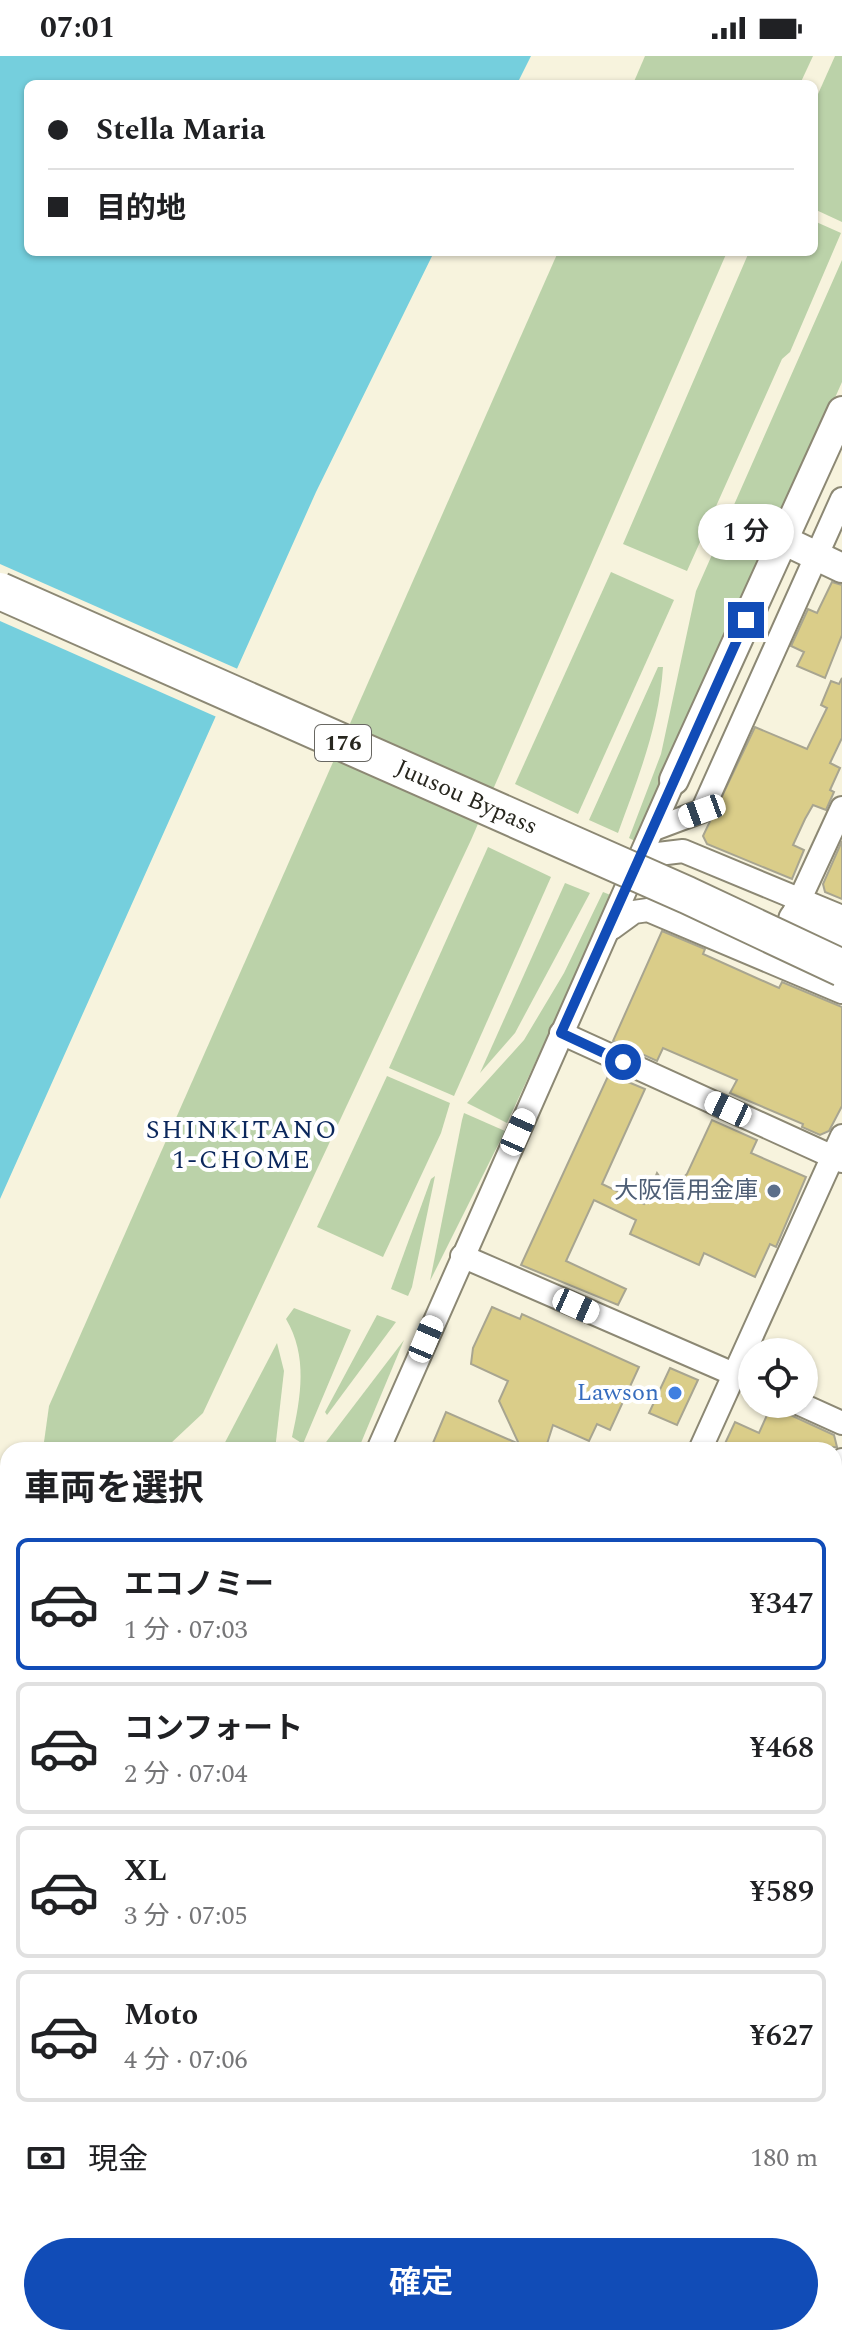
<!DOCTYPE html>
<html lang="ja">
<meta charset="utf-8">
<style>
:root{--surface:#fff;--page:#f6f6f6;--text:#202124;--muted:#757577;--line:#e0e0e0;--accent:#114cb7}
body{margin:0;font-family:Spectral,"Noto Sans JP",serif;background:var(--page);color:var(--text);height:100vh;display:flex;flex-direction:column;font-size:30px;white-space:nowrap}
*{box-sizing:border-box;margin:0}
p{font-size:26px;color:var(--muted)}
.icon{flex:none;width:44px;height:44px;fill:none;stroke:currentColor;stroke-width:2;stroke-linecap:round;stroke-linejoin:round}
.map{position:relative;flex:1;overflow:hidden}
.side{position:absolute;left:0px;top:1386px;width:842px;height:904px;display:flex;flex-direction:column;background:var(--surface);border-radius:24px 24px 0 0;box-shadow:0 2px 6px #0004}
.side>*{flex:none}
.guide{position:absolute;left:24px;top:24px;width:794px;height:176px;border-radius:12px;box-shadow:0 2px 6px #0004;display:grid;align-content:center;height:176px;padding:0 24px;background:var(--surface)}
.fabs{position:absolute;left:738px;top:1282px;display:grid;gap:16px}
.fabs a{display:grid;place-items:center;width:80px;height:80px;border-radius:50%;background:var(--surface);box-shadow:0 2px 6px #0004;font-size:40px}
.end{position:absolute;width:36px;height:36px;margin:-18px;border:10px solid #114cb7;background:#fff;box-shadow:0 0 0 4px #fff}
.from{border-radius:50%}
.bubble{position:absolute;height:56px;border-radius:28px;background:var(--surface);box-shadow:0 2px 6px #0004;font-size:26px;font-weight:600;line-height:56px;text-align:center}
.car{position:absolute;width:24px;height:48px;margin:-24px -12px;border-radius:10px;box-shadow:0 0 6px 2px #0007;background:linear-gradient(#fff 24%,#345 0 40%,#fff 0 76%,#345 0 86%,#fff 0)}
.guide b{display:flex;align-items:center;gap:28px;height:76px;font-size:30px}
.guide b+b{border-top:2px solid var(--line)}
.guide i{width:20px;height:20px;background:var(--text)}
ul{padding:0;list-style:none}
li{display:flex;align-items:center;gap:24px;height:132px;margin:0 16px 12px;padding:0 8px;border:4px solid var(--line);border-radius:12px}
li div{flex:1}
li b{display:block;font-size:30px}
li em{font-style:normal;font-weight:600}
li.current{border-color:var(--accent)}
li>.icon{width:72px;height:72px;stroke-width:1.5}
h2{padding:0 24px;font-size:36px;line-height:96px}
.pay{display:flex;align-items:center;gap:20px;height:88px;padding:0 24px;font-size:30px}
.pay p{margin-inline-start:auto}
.action{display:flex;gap:16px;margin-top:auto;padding:16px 24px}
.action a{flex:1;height:92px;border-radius:48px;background:var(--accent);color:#fff;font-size:32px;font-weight:600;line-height:92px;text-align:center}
.status{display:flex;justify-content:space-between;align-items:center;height:56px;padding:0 40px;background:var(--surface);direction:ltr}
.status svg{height:22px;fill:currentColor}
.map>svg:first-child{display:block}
.green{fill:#bbd2a9}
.water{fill:#75cfdd}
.pier{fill:#f7f3dd}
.building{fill:#dacd89;stroke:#a8a590;stroke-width:2}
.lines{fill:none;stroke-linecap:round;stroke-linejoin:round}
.minor-casing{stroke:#8c8874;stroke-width:26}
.tertiary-casing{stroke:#8c8874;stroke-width:32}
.primary-casing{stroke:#8c8874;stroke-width:38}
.trunk-casing{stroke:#8c8874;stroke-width:40}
.minor{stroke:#fff;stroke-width:22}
.tertiary{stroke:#fff;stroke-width:28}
.primary{stroke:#fff;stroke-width:34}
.trunk{stroke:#fff;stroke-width:36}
.rail-casing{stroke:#605f53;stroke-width:9}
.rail{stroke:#fff;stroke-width:6;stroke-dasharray:18;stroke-linecap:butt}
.trunk-bridge-casing{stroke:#8c8874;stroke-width:40;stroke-linecap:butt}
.trunk-bridge{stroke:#fff;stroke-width:36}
.route{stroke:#114cb7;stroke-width:10}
.service-dot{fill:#5c6f8a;stroke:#fff;stroke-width:3}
.shop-dot{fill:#3f7fe0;stroke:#fff;stroke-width:3}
.labels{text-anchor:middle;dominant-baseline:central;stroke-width:8;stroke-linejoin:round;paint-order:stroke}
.shield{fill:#fff;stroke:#686762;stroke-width:2}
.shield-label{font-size:22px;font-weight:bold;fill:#27261e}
.street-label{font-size:24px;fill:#27261e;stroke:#fff}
.service-label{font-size:24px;fill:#4e5e75;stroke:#fff;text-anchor:end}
.shop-label{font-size:24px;fill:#366cbe;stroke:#fff;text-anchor:end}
.neighbourhood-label{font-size:26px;letter-spacing:2px;fill:#0b275c;stroke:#fff}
</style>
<div class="status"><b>07:01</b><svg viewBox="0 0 49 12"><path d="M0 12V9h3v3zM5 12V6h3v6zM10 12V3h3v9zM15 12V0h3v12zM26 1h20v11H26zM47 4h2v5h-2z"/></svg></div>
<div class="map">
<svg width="842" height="2290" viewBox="0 0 842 2290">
<rect width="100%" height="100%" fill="#f7f3dd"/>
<g class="green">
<polygon points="645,0 813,0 800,28 633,28"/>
<polygon points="835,0 842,0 842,166 814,153 814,47"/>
<polygon points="814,165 841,177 790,296 782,303 687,515 623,488 749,196 814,196"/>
<polygon points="558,196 727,196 471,784 203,1357 170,1388 114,1394 51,1394 44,1386 49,1350"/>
<polygon points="842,204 842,326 637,786 629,782 661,698 696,535"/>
<polygon points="611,516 674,544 578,758 515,728"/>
<path d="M658,611H663C659,670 638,722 618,777L589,764Z"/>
<polygon points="488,791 551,821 454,1040 389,1012"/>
<polygon points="565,827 590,837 515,977 480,1017"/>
<polygon points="603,836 613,840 507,1067 467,1047 524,984 564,917"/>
<polygon points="387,1020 450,1047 441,1077 383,1201 317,1171"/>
<polygon points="464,1057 505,1075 430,1225 462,1064"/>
<polygon points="435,1120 412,1231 408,1240 391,1233 431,1123"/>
<path d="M294,1252L351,1274L303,1388L292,1381C301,1341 308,1300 286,1263Z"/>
<polygon points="377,1259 396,1266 327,1359 325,1356"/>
<polygon points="404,1284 358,1394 320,1394"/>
<polygon points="277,1287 284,1315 275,1394 221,1394"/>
<polygon points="0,1553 8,1557 8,2043 0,2060"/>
<polygon points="8,2105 8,2184 0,2202 0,2110"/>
</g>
<polygon class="water" points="0,0 531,0 517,28 28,28 28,196 434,196 316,436 0,1143"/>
<polygon class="pier" points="0,508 240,614 219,662 0,565"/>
<g class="building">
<polygon points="832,526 842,529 842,579 825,622 797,610 804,596 791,590 808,553 817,557"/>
<polygon points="842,622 842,682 830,707 840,712 830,734 834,736 826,754 813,749 805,763 793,789 804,794 792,823 707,788 703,780 755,671 807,693 827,652 821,649 831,625 839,628"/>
<polygon points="842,785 842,843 825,836 823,828"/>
<polygon points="662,875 705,893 703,898 779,932 782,926 842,951 842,1050 829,1075 820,1079 802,1071 803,1068 730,1037 737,1024 663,992 657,1005 613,985"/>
<polygon points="609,1018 645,1033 602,1128 644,1148 657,1117 669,1134 687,1118 712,1064 757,1084 751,1097 806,1121 776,1191 770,1188 755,1221 704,1197 699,1209 630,1178 636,1164 594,1144 566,1205 626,1233 618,1249 521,1209"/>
<polygon points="492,1251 520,1263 522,1258 639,1311 610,1374 597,1368 589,1385 553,1369 545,1394 430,1394 446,1356 519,1388 499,1345 508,1325 471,1308 473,1292"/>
<polygon points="670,1312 698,1324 677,1369 649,1357"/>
<polygon points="771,1350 834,1379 837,1391 722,1394 735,1366 759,1377"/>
</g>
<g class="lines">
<g class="minor-casing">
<g id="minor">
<polyline points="654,773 702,755 842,443"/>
<polyline points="638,812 658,798 683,795 842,861"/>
<polyline points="794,856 842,752"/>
<polyline points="612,872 634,856 648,854 842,936"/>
<polyline points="561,977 842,1105"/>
<polyline points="462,1200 752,1326"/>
<polyline points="800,1348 842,1367"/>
<polyline points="378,1394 674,724"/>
<polyline points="700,1394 842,1080"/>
<polyline points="834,1423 842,1404"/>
<polyline points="834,1661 842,1645"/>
<polyline points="834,2210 842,2216"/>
<polyline points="0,2230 8,2212"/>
<polyline points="262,2282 277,2290"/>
<polyline points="709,2282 726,2288 729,2282"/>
<polyline points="14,2290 18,2282"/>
</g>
</g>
<g class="tertiary-casing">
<g id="tertiary">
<polyline points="783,484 842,512"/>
<polyline points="674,724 842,355"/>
<polyline points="196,2290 200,2282"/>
<polyline points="356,2290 360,2282"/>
</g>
</g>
<g class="primary-casing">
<g id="primary">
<polyline points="834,1978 842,1964"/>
<polyline points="834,2027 842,2013"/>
<polyline points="675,2290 679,2282"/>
</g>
</g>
<g class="trunk-casing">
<g id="trunk">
<polyline points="797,864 842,882"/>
<polyline points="0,1515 8,1518"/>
<polyline points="834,1849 842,1852"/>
</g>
</g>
<use href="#minor" class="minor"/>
<use href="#tertiary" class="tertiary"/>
<use href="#primary" class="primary"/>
<use href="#trunk" class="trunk"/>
<g class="rail-casing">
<g id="rail">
<polyline points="0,1656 8,1660"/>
<polyline points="0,1703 8,1707"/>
<polyline points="0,1756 8,1760"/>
<polyline points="834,2098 842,2103"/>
<polyline points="834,2132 842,2138"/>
<polyline points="834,2159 842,2164"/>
</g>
</g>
<use href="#rail" class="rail"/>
<g class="trunk-bridge-casing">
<g id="trunk-bridge">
<path id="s1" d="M0,535L687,839L842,912"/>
</g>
</g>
<use href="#trunk-bridge" class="trunk-bridge"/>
</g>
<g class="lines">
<polyline class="route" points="623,1006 561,977 746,564"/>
</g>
<circle class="service-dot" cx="774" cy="1135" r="8"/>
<circle class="shop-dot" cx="675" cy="1337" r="8"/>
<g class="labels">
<rect class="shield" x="315" y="669" width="56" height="36" rx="6"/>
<g class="shield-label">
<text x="343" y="687">176</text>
</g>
<g class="street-label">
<text stroke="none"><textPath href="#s1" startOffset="510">Juusou Bypass</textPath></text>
</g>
<g class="service-label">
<text x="758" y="1135">大阪信用金庫</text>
</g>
<g class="shop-label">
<text x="659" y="1337">Lawson</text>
</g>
<g class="neighbourhood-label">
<text x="242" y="1074">SHINKITANO<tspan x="242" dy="30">1-CHOME</tspan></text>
</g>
</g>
</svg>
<div class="fabs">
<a><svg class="icon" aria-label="locate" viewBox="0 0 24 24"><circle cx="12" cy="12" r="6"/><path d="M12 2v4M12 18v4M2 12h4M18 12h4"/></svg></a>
</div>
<i class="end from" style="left:623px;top:1006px"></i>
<i class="end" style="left:746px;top:564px"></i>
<div class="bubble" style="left:698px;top:448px;width:96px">1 分</div>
<i class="car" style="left:702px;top:755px;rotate:250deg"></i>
<i class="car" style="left:728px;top:1053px;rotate:295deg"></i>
<i class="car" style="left:518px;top:1076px;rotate:24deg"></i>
<i class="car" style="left:576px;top:1250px;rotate:114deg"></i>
<i class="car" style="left:426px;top:1283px;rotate:23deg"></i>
<div class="guide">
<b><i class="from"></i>Stella Maria</b>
<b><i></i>目的地</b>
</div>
<section class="side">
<h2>車両を選択</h2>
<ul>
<li class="current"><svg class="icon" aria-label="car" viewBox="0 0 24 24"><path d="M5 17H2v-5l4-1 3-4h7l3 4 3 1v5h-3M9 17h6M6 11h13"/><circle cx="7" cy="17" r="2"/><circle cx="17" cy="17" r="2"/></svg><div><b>エコノミー</b><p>1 分 · 07:03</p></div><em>¥347</em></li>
<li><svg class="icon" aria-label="car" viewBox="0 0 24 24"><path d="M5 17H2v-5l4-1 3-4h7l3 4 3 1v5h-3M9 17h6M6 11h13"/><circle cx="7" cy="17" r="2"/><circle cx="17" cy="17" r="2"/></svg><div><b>コンフォート</b><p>2 分 · 07:04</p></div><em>¥468</em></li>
<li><svg class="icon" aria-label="car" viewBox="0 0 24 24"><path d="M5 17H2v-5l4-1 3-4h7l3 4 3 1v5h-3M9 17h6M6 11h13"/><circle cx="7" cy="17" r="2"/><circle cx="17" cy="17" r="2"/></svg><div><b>XL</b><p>3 分 · 07:05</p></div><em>¥589</em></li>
<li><svg class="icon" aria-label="car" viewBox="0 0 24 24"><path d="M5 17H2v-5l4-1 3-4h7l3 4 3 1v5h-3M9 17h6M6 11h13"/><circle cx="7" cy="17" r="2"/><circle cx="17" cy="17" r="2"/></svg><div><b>Moto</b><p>4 分 · 07:06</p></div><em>¥627</em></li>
</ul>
<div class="pay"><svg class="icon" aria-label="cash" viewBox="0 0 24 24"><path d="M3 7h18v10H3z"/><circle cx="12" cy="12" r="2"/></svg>現金<p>180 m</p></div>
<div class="action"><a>確定</a></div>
</section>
</div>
